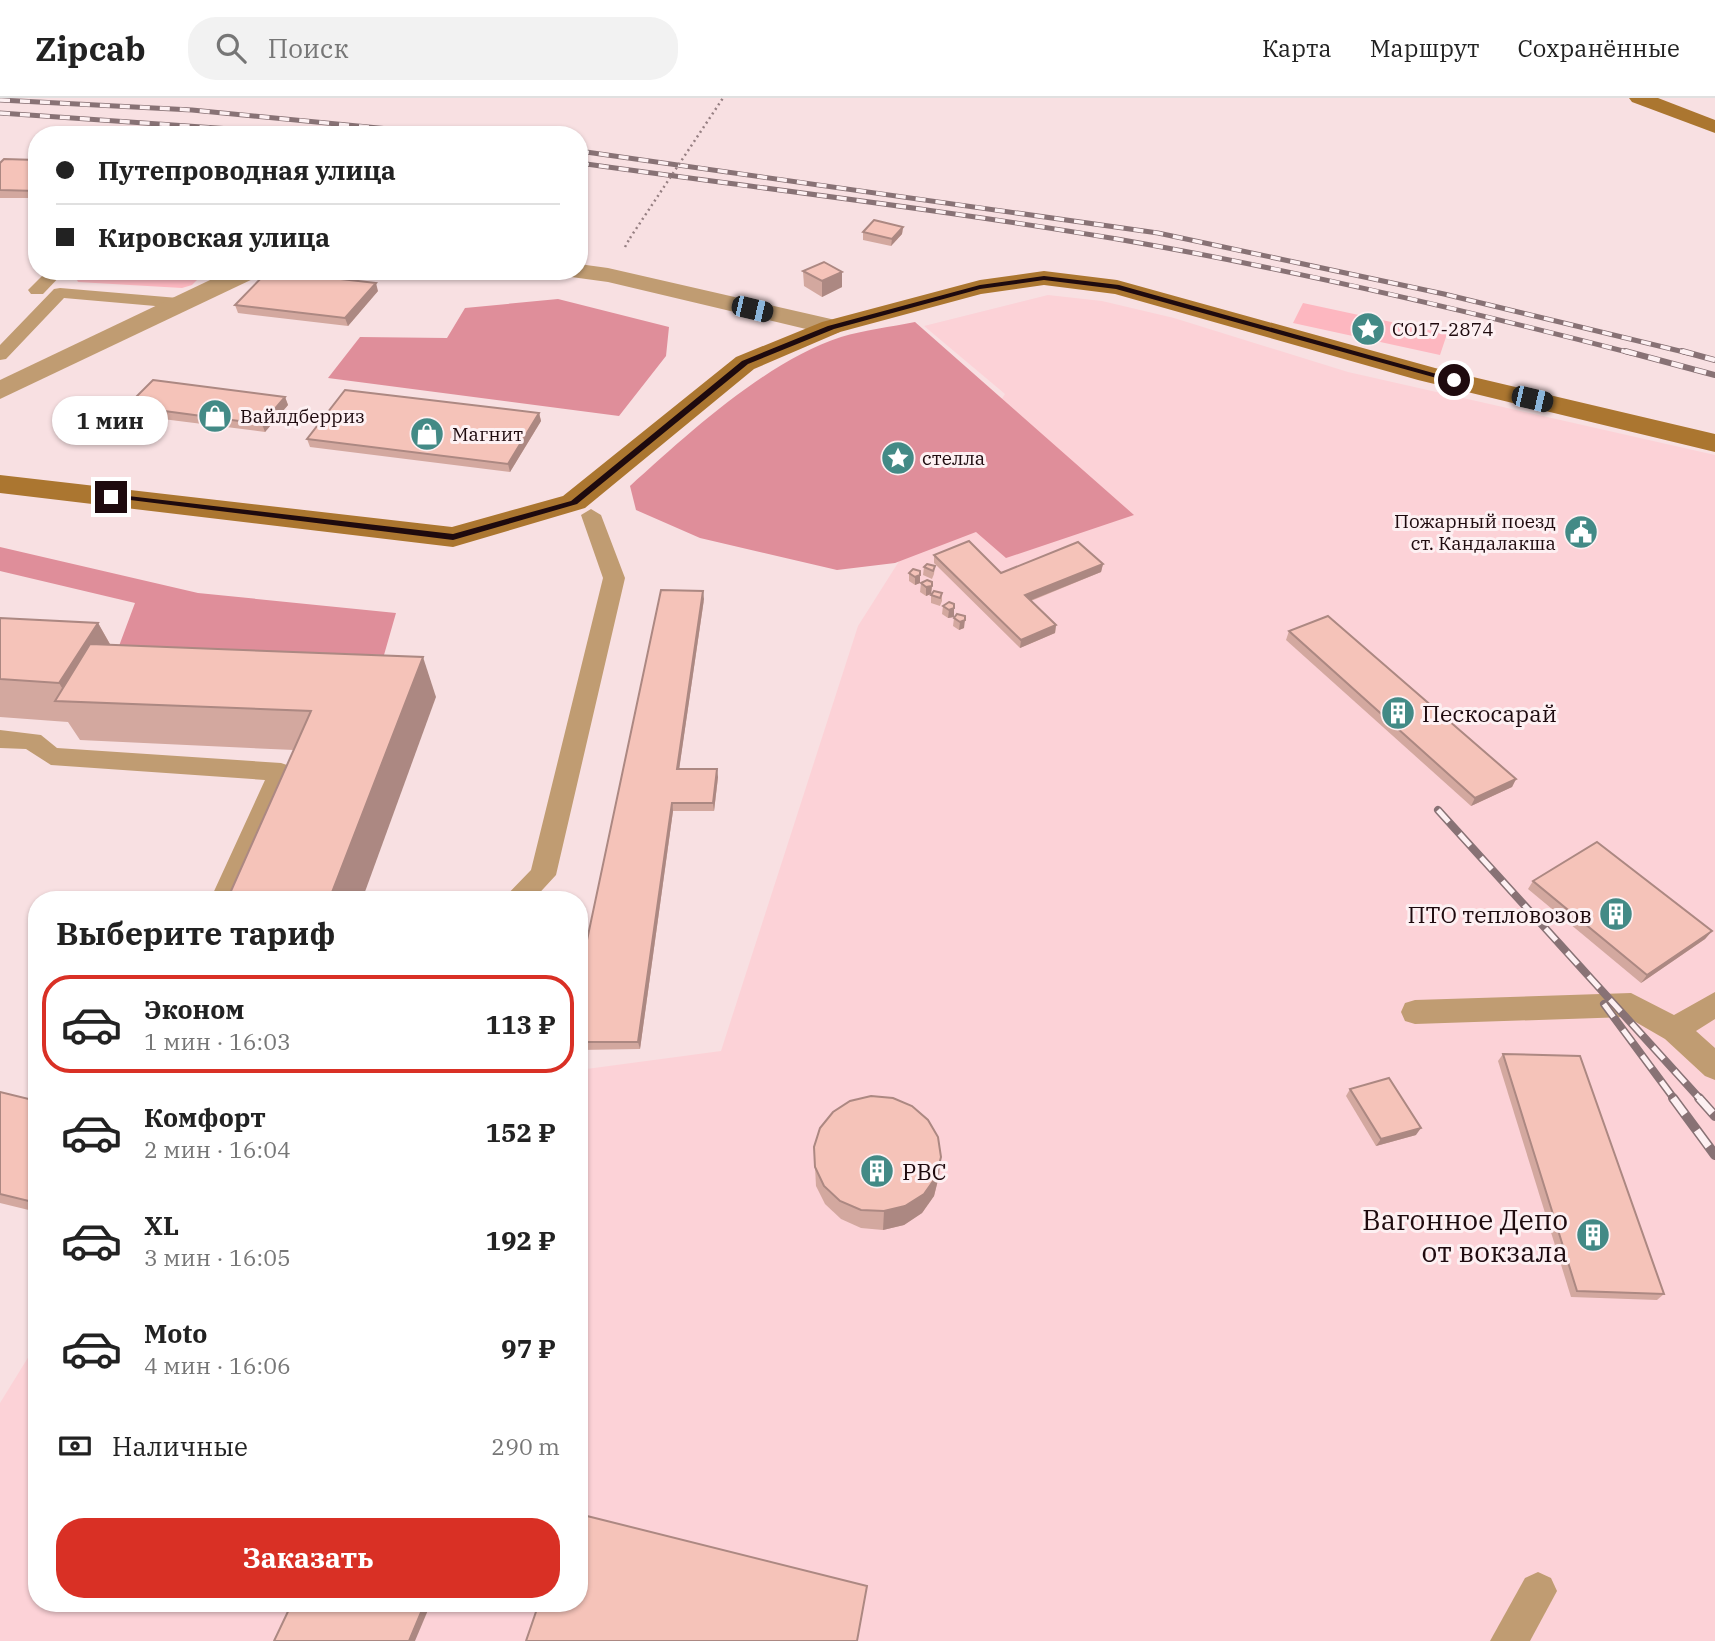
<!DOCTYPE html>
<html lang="ru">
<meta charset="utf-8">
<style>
:root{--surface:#fff;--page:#f2f2f2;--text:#222;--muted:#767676;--line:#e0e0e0;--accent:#d93025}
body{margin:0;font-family:"IBM Plex Serif",serif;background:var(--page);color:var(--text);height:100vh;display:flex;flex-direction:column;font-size:26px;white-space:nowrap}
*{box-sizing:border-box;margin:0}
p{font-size:23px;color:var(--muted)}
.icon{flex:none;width:38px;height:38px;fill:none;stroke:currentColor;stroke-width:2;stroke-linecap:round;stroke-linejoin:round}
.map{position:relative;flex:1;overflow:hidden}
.side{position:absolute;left:28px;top:793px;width:560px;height:721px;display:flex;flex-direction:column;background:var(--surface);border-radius:28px;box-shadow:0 2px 5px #0004}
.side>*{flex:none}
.banner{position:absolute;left:28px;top:28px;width:560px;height:154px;border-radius:28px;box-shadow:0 2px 5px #0004;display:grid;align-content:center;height:154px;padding:0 28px;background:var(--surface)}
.end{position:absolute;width:32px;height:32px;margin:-16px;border:9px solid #1e0a0e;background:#fff;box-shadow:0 0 0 4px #fff}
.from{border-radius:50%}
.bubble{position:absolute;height:49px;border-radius:24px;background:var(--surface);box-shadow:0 2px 5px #0004;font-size:23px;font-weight:700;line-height:49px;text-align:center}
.car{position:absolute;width:21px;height:42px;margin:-21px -10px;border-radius:9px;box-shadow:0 0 5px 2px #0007;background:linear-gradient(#222 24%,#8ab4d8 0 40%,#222 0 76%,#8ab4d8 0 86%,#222 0)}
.banner b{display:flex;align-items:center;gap:24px;height:66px;font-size:26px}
.banner b+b{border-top:2px solid var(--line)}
.banner i{width:18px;height:18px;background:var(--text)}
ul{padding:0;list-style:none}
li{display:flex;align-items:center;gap:21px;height:98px;margin:0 14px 10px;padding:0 14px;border:4px solid transparent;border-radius:28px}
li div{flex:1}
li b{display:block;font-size:26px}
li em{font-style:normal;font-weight:700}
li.active{border-color:var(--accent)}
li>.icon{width:63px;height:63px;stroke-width:1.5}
h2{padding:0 28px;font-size:32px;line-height:84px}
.pay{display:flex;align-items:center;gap:18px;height:77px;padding:0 28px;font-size:26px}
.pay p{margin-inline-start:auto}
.button{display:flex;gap:14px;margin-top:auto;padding:14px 28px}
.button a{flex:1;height:80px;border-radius:28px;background:var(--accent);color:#fff;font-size:28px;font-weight:700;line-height:80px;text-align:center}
header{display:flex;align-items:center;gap:42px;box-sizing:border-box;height:98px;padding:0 35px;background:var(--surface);border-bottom:2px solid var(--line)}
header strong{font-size:33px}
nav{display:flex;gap:38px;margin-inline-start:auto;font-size:24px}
.search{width:490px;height:63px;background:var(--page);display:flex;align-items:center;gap:18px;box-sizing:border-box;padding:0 24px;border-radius:28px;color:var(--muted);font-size:26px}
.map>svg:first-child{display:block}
.built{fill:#fcd2d7}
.green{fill:#fdb7c0}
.forest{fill:#df8e9a}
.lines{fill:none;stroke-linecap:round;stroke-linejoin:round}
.path{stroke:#967f82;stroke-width:2.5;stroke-dasharray:2 3.5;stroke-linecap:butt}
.lane{fill:#c09c72;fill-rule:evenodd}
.street{fill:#c09c72;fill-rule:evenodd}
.secondary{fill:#ab7630;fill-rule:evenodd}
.rail-far3-casing{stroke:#887275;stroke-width:5}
.rail-far2-casing{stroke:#887275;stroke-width:6}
.rail-far1-casing{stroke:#887275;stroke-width:8}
.rail-casing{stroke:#887275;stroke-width:10}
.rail-far3{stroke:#fdf0f2;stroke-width:3.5;stroke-dasharray:10;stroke-linecap:butt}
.rail-far2{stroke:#fdf0f2;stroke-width:4.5;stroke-dasharray:12;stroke-linecap:butt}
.rail-far1{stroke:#fdf0f2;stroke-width:5;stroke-dasharray:16;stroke-linecap:butt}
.rail{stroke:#fdf0f2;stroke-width:7;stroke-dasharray:20;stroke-linecap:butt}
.path-bridge{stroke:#967f82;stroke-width:2.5;stroke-dasharray:2 3.5;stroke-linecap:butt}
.wall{fill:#d3a89f}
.shaded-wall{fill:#ac8882}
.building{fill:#f5c3b9;stroke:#ac8882;stroke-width:2}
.route{fill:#1e0a0e}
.labels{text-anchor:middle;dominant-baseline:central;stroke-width:6;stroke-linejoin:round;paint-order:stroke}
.far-poi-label{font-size:19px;fill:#1e0a0e;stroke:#fdf0f2;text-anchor:start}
.poi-label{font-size:23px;fill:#1e0a0e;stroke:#fdf0f2;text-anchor:start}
.near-poi-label{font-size:28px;fill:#1e0a0e;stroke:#fdf0f2;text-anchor:end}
</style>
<header>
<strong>Zipcab</strong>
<div class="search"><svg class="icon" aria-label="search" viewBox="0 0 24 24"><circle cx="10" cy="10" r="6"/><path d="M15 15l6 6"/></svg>Поиск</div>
<nav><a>Карта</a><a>Маршрут</a><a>Сохранённые</a></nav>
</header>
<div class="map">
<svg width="1715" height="1543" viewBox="0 0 1715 1543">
<rect width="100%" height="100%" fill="#f8e0e2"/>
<polygon class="built" points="1048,197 1102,203 1174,220 1348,274 1715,357 1715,1543 0,1543 0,1305 37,1245 37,1505 579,1505 579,972 721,953 858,528 1005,296 924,228"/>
<g class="green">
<polygon points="80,173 206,173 192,187 182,190 78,184 75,178"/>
<polygon points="1303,205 1447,236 1440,257 1293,225"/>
</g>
<g class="forest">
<polygon points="558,201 669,229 666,258 619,318 328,280 360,239 447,240 465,210"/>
<path d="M915,224L1134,417L1006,460L976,434L895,465L837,472L700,440L636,412L630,388C688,336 765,264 841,239C864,232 891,229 915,224Z"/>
<polygon points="0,449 198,495 396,515 384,557 119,548 135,505 0,473"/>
</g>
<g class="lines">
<g class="path">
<polyline points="29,66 37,59"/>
<polyline points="625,149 630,140"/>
</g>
<g class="lane">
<polygon points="47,173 65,173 43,196 31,196 28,192"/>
<polygon points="60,190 178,200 187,205 178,210 64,200 6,261 0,262 0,247 54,191"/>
<polygon points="591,411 601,417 625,480 556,777 533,802 502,802 531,772 603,480 581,417"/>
<polygon points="0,632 41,637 57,650 281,665 290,668 293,674 237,802 210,802 265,682 51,667 26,651 0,650"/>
<polygon points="1715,894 1715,921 1696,933 1715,950 1715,982 1705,978 1665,941 1627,919 1415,926 1405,923 1401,914 1405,905 1415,902 1631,895 1674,917"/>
<polygon points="1538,1474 1551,1480 1557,1493 1530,1543 1490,1543 1525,1480"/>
</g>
<g class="street">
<polygon points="579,166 608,170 831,221 840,224 844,229 840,234 831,237 608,184 564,178 561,173 579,173"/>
<polygon points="229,173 262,173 259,178 0,301 0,282"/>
</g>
<g class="secondary">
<polygon points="1629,0 1658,0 1715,22 1715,35 1632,4"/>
<polygon points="1044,173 1117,182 1435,270 1715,336 1715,354 1418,282 1115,196 1044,187 981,196 840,234 754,271 585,410 453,449 0,395 0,377 452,429 563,398 736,259 822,224 980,182"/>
</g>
<g class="rail-far3-casing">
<g id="rail-far3">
<polyline points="0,2 192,12 451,37"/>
<polyline points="0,15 318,37"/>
<polyline points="579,53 1158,135 1444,196 1688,255"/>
<path d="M579,65C758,90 938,111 1117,141C1290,171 1461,211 1631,255"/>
</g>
</g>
<g class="rail-far2-casing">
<g id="rail-far2">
<polyline points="1625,253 1715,277"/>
<polyline points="1682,253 1715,262"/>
</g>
</g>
<g class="rail-far1-casing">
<g id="rail-far1">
<polyline points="1438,712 1701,1002"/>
<polyline points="1604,906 1675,1002"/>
</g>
</g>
<g class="rail-casing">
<g id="rail">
<polyline points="1673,1000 1715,1057"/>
<polyline points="1699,1000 1715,1018"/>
</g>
</g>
<use href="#rail-far3" class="rail-far3"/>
<use href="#rail-far2" class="rail-far2"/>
<use href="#rail-far1" class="rail-far1"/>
<use href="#rail" class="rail"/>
<polyline class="path-bridge" points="630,140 723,0"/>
</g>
<g class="wall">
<polygon points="37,62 37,100 0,100 0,65"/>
<polygon points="903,129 902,136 891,148 863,142 863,134"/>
<polygon points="803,173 842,189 822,199 804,188"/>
<polygon points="378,193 348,228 238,215 235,207"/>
<polygon points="285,299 288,307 265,334 131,317 127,308"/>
<polygon points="539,315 541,323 510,374 310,349 307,341"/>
<polygon points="934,457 1001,475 1103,466 1101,474 1031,503 1056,527 1055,535 1020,550 934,465"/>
<polygon points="935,468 934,476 932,481 923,477 924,469"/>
<polygon points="913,471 920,485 915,487 909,483 909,475"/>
<polygon points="921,485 932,488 931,496 926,498 920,494"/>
<polygon points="942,495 942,503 940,508 931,505 931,497"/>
<polygon points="704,501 679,671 718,679 714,713 673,713 640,951 579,952 579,880"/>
<polygon points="949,504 954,519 948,520 942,516 943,508"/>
<polygon points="957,516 964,530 959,532 953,528 954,520"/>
<polygon points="0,520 98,525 110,546 436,599 294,652 80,642 68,624 0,619"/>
<polygon points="1289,533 1516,681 1512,689 1471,708 1286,542"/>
<polygon points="1533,783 1712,833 1705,841 1641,885 1528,791"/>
<polygon points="1503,956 1664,1196 1657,1202 1571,1199 1498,963"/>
<polygon points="1350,991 1416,1037 1376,1048 1346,998"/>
<polygon points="0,994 37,1003 37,1114 0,1105"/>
<polygon points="814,1049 939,1078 934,1098 922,1115 904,1127 883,1132 861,1130 841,1121 825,1106 816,1088"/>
</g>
<g class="shaded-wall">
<polygon points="903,129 902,136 891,148 892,141"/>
<polygon points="842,174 842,189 822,199 822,183"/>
<polygon points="376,185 378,193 348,228 345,220"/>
<polygon points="285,299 288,307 265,334 262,326"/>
<polygon points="539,315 541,323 510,374 508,366"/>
<polygon points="1103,466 1101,474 1024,505 1025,497"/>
<polygon points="920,477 920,485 915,487 915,479"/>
<polygon points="932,488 931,496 926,498 926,489"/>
<polygon points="703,493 704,501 678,679 677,671"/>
<polygon points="954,510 954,519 948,520 949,512"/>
<polygon points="965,522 964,530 959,532 960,524"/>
<polygon points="98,525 121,566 70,603 59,585"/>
<polygon points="1056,527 1055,535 1020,550 1021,542"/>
<polygon points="423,559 436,599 362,802 329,802"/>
<polygon points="717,671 718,679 714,713 713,705"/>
<polygon points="1516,681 1512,689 1471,708 1475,700"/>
<polygon points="672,705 673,713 640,951 638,944"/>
<polygon points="1712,833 1705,841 1641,885 1647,877"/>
<polygon points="1421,1030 1416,1037 1376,1048 1381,1041"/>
<polygon points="941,1059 939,1078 934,1098 922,1115 904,1127 883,1132 884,1113"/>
<polygon points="425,1505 431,1505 415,1543 409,1543"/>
</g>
<g class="building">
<polygon points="4,61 37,62 37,65 34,67 37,67 37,93 0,92 0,65"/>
<polygon points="874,122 903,129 892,141 863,134"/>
<polygon points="824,164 842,174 822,183 803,173"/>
<polygon points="268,173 270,173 376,185 345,220 235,207"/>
<polygon points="153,282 285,299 262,326 127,308"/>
<polygon points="345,292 539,315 508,366 307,341"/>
<polygon points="969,443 1001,475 1078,444 1103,466 1025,497 1056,527 1021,542 934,457"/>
<polygon points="927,466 935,468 933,473 924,469"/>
<polygon points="913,471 920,473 920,477 915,479 909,475"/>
<polygon points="927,482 932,484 932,488 926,489 921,485"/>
<polygon points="661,492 703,493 677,671 717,671 713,705 672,705 638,944 579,944 579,880"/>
<polygon points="934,493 942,495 940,500 931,497"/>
<polygon points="949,504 954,506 954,510 949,512 943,508"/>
<polygon points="957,516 965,518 965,522 960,524 954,520"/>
<polygon points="1328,518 1516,681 1475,700 1289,533"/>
<polygon points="0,520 98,525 59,585 0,581"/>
<polygon points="90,546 423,559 329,802 227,802 311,613 55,603"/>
<polygon points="1597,744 1712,833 1647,877 1533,783"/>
<polygon points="1503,956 1580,958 1664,1196 1577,1193"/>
<polygon points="1389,980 1421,1030 1381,1041 1350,991"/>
<polygon points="0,994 37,1003 37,1105 0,1096"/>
<polygon points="871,998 893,1000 912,1008 928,1022 938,1039 941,1059 936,1079 924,1096 905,1108 884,1113 861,1112 840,1103 824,1088 815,1069 814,1049 820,1030 833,1014 850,1003"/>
<polygon points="579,1416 867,1488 857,1543 526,1543 539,1505 579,1505"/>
<polygon points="292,1505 425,1505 409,1543 274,1543"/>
</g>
<polygon class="route" points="1044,178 1119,187 1458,282 1451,284 1116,191 1044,182 980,191 834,231 748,266 577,406 453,442 106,399 111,396 453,436 571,403 742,263 828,228 980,187"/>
<defs>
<g id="sight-disc" transform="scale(1.75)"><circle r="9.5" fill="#438a86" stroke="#fdf0f2"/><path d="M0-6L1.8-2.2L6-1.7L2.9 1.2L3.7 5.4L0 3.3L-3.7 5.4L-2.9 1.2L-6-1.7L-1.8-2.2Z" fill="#fff"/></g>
<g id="shop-disc" transform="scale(1.75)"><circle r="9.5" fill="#438a86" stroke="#fdf0f2"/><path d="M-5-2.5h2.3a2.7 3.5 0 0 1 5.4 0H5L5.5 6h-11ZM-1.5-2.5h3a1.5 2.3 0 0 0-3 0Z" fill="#fff"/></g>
<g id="civic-disc" transform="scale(1.75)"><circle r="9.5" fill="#438a86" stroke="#fdf0f2"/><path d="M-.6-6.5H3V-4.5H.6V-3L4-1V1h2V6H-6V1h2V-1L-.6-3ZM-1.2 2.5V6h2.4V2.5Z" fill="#fff"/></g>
<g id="building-disc" transform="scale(1.75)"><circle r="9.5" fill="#438a86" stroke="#fdf0f2"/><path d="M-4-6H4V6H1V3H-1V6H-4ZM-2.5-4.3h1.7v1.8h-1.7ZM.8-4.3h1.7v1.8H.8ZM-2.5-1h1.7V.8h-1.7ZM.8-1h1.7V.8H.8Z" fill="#fff"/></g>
</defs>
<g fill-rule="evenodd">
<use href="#sight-disc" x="1368" y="231"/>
<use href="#shop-disc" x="215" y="318"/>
<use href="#shop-disc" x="427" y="336"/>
<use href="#sight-disc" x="898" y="360"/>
<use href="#civic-disc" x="1581" y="434"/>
<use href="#building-disc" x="1398" y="615"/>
<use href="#building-disc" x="1616" y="816"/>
<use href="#building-disc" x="877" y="1073"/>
<use href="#building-disc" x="1593" y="1137"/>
</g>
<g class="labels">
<g class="far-poi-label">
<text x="1392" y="231">СО17-2874</text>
<text x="240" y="318">Вайлдберриз</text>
<text x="452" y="336">Магнит</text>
<text x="922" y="360">стелла</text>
<text x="1556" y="423" text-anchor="end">Пожарный поезд<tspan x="1556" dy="22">ст. Кандалакша</tspan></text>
</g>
<g class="poi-label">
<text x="1422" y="615">Пескосарай</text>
<text x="1592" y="816" text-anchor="end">ПТО тепловозов</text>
<text x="902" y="1073">РВС</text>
</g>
<g class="near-poi-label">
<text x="1568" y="1121">Вагонное Депо<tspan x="1568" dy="32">от вокзала</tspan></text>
</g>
</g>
</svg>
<i class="end from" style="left:1454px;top:282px"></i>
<i class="end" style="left:111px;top:399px"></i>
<div class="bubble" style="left:52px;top:298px;width:116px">1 мин</div>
<i class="car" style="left:752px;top:211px;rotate:103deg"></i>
<i class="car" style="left:1532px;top:301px;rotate:103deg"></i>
<div class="banner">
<b><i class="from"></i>Путепроводная улица</b>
<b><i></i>Кировская улица</b>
</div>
<section class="side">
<h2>Выберите тариф</h2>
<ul>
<li class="active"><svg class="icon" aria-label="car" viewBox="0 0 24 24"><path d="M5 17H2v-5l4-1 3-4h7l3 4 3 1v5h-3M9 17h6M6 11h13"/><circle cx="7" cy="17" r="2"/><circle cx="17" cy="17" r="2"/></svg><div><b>Эконом</b><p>1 мин · 16:03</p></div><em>113 ₽</em></li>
<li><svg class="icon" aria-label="car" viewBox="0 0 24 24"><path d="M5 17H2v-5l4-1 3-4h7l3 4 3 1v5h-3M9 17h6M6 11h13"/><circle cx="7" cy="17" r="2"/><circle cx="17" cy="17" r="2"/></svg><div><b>Комфорт</b><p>2 мин · 16:04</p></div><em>152 ₽</em></li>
<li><svg class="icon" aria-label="car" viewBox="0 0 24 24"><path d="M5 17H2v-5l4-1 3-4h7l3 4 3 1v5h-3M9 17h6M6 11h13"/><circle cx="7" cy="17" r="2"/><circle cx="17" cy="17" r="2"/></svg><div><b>XL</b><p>3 мин · 16:05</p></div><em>192 ₽</em></li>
<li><svg class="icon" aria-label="car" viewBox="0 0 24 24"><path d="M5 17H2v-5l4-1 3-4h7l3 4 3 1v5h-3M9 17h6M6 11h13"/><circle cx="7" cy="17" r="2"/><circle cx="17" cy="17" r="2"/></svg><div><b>Moto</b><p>4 мин · 16:06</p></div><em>97 ₽</em></li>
</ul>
<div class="pay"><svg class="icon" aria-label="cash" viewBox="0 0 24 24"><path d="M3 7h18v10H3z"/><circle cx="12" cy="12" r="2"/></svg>Наличные<p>290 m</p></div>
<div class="button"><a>Заказать</a></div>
</section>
</div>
